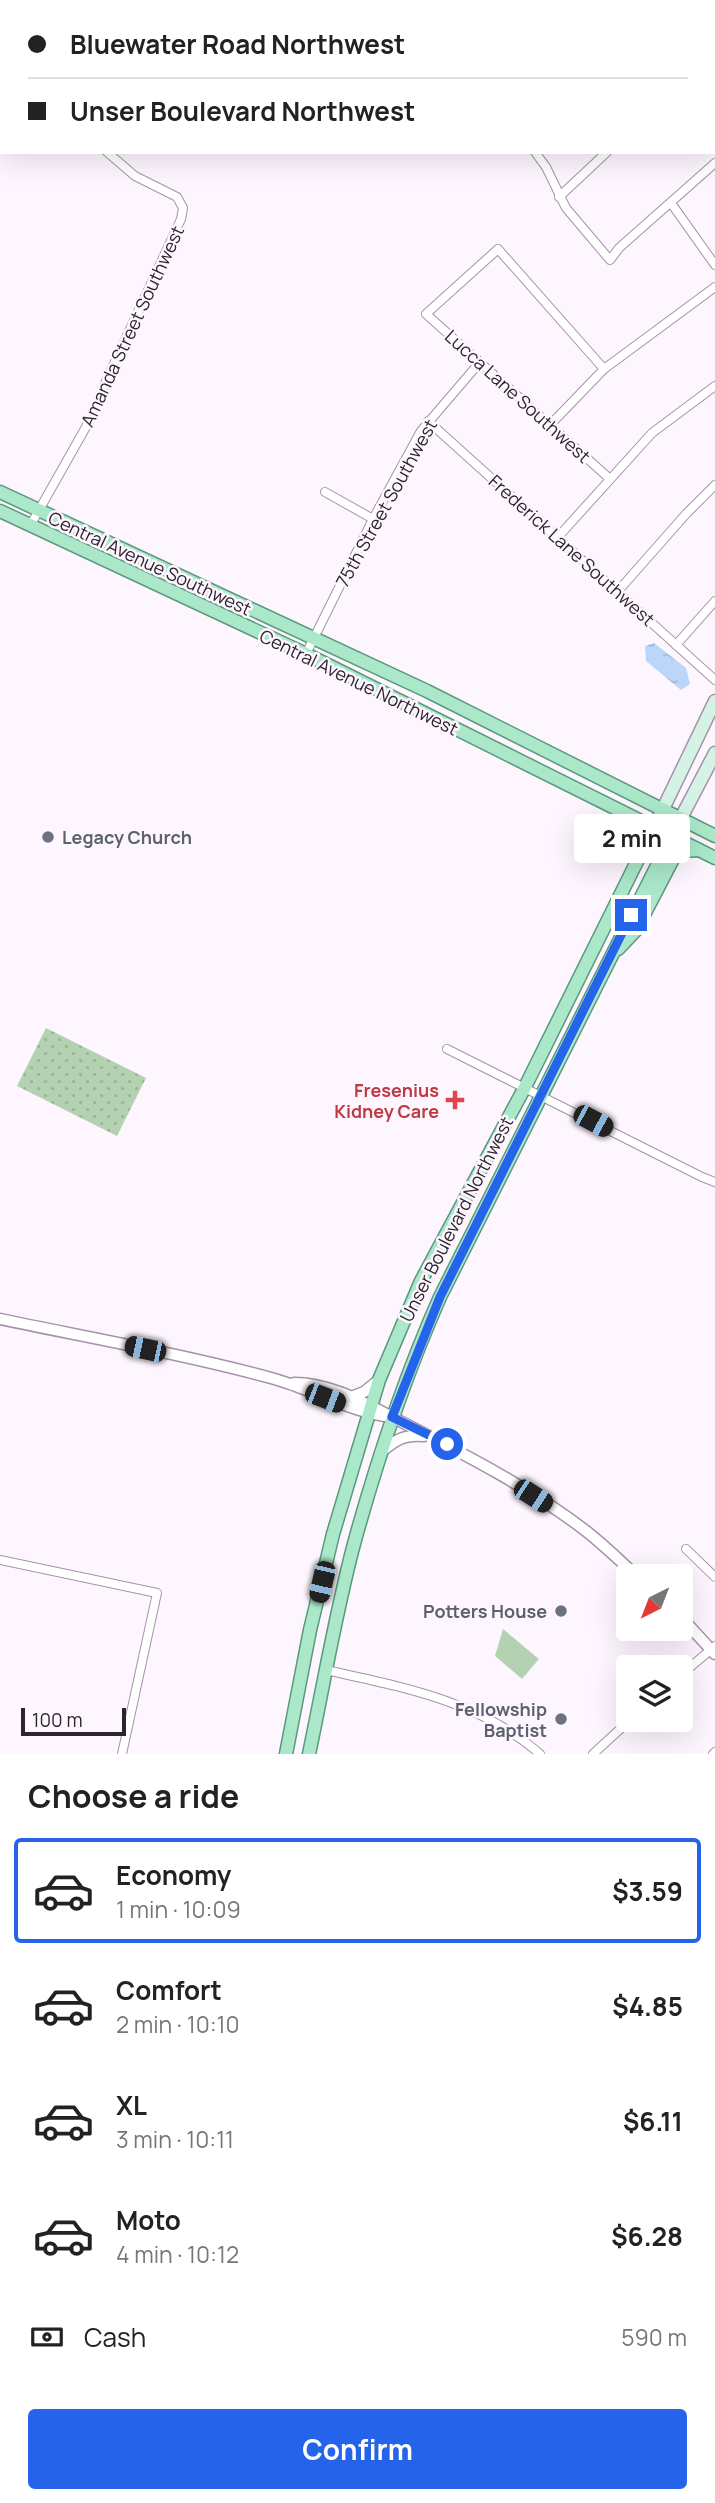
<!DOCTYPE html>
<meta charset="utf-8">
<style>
:root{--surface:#fff;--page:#f2f2f2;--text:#222;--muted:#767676;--line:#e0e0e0;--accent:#2563eb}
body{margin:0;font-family:Manrope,sans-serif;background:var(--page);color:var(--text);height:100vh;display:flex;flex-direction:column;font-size:26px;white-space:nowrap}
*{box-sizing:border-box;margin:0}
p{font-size:23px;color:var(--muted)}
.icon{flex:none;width:38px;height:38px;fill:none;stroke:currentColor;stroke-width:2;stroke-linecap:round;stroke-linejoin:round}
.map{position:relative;height:1754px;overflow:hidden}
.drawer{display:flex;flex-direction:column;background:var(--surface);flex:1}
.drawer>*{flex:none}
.banner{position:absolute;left:0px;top:0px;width:716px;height:154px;box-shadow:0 7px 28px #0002;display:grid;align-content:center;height:154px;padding:0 28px;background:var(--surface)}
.needle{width:46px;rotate:222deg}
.fabs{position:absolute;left:616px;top:1564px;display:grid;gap:14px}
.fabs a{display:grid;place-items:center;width:77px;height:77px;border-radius:7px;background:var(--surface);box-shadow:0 7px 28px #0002;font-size:35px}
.scale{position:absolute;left:21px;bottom:18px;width:105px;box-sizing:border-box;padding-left:7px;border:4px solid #2c252d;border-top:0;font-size:19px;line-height:24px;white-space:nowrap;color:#2c252d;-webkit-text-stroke:5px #fef6ff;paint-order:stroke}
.end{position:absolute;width:32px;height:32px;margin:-16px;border:9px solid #2563eb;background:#fff;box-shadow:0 0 0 4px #fff}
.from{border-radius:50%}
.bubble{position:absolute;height:49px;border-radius:7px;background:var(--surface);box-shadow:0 7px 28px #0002;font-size:23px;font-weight:700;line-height:49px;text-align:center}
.car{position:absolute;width:21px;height:42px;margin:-21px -10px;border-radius:9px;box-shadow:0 0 5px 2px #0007;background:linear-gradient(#222 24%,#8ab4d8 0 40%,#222 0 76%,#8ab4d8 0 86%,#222 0)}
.banner b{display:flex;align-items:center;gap:24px;height:66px;font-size:26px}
.banner b+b{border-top:2px solid var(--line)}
.banner i{width:18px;height:18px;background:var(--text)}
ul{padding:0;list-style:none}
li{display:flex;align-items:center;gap:21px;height:105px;margin:0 14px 10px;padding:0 14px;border:4px solid transparent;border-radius:7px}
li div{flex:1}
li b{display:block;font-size:26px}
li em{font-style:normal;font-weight:700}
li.active{border-color:var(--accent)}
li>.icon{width:63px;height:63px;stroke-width:1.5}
h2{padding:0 28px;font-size:32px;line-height:84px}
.pay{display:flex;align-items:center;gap:18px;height:77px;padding:0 28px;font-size:26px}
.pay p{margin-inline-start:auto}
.cta{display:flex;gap:14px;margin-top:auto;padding:14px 28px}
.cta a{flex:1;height:80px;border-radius:7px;background:var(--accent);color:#fff;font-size:28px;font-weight:700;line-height:80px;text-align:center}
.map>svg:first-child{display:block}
.grass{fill:url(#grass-dots)}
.park{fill:#b4d1b1}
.water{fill:url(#water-ripples)}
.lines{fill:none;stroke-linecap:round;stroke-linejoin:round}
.minor-casing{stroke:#a593a8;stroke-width:10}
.tertiary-casing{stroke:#a593a8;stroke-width:13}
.secondary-casing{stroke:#a593a8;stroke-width:15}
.primary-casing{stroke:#5a997c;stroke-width:15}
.minor{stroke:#fff;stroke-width:8}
.tertiary{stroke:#fff;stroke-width:10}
.secondary{stroke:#d5f3e4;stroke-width:12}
.primary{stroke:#abe8ca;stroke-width:12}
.route{stroke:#2563eb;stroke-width:9}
.worship-dot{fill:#6b7280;stroke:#fef6ff;stroke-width:2.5}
.health-dot{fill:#e0444e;stroke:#fef6ff;stroke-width:2.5}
.labels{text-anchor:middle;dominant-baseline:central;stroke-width:5;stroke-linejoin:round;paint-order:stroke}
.street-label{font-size:18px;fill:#2c252d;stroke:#fef6ff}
.worship-label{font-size:18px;font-weight:bold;fill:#5b616d;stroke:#fef6ff;text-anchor:end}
.health-label{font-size:18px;font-weight:bold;fill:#be3a42;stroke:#fef6ff;text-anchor:end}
</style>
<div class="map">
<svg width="715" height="1754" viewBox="0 0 715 1754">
<defs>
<pattern id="grass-dots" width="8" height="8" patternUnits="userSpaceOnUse" patternTransform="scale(1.75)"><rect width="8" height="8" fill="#b4d1b1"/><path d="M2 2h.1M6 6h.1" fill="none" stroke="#9bb399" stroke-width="1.8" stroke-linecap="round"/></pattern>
<pattern id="water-ripples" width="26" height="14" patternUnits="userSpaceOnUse" patternTransform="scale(1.75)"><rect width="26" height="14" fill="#bbd6f9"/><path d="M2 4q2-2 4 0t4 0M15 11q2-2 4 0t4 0" fill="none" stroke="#a1b8d6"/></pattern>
</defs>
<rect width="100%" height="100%" fill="#fef6ff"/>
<polygon class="grass" points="46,1028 146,1078 117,1136 17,1086"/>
<polygon class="park" points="503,1629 539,1659 522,1679 495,1656"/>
<polygon class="water" points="654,643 686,668 690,684 681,690 646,661 645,646"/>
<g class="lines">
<g class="minor-casing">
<g id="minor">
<polyline points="625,0 626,2"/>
<polyline points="34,2 35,0"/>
<polyline points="435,2 437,0"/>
<polyline points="574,2 577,0"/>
<polyline points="0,12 2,12"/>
<polyline points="714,53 715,52"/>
<polyline points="535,152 546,167 566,208 610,260 619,248 715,163"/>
<polyline points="559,197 607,152"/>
<polyline points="671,203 715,265"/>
<polyline points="604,369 498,249 426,314 610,479"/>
<polyline points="428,421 715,680"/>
<polyline points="550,425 604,369 715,287"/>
<polyline points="325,492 373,519"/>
<polyline points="30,526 95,411 106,381 181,219 183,208 177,197 135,176 107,152"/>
<polyline points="558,537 652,433 715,386"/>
<polyline points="618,591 686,514 715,485"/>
<polyline points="676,645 715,601"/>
<polyline points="306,654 373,519 421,431 480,362"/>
<polyline points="447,1049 702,1177 715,1182"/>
<polyline points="686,1549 715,1577"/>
<polyline points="0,1560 157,1593 122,1754"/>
<path d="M326,1670C402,1687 480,1701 540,1754"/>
<polyline points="681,1675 715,1646"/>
<polyline points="593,1754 630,1720"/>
<polyline points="713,1754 715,1752"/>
</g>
</g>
<g class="tertiary-casing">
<g id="tertiary">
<polyline points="144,2 145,0"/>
<polyline points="0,92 2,92"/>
<path d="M0,1319C91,1338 182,1354 271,1378C312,1389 349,1412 392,1417"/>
<path d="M294,1383C332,1383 366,1404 398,1420C462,1453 529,1487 586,1531C604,1545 621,1562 638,1577"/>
<polyline points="351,1397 364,1392 379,1380"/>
<path d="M380,1453C395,1440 404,1434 424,1436"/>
<polyline points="681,1617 715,1654"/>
</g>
</g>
<g class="secondary-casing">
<g id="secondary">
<polyline points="663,809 715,701"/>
<polyline points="681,818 715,753"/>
</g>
</g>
<g class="primary-casing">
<g id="primary">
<polyline points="193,2 194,0"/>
<polyline points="222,2 223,0"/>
<polyline points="0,119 2,119"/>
<polyline points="0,144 2,144"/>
<polyline points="0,492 427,691 715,836"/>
<polyline points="0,511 306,654 715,858"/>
<polyline points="618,949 636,930 675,855 682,851 699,850"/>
<polyline points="286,1754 310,1630 333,1534 379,1380 421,1281 525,1087 663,809"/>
<path d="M309,1754C324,1683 336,1610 355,1540C378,1457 405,1376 440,1297L681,818"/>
</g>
</g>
<use href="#minor" class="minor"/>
<use href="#tertiary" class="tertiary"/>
<use href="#secondary" class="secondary"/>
<use href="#primary" class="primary"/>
</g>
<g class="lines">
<polyline class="route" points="447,1444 392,1417 440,1297 631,915"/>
</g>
<g class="worship-dot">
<circle cx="48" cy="837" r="7"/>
<circle cx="561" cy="1611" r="7"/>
<circle cx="561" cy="1719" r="7"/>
</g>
<path class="health-dot" d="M451.5 1089.5h7v7h7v7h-7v7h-7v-7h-7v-7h7z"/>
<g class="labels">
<g class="street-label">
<text transform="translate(132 326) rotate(-65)">Amanda Street Southwest</text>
<text transform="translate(518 396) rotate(42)">Lucca Lane Southwest</text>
<text transform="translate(386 503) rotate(-61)">75th Street Southwest</text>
<text transform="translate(572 550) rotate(42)">Frederick Lane Southwest</text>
<text transform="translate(150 563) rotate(25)">Central Avenue Southwest</text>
<text transform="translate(359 682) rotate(26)">Central Avenue Northwest</text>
<text transform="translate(456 1219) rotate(-63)">Unser Boulevard Northwest</text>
</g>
<g class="worship-label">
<text x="62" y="837" text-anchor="start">Legacy Church</text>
<text x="547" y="1611">Potters House</text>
<text x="547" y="1709">Fellowship<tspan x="547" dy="21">Baptist</tspan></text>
</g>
<g class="health-label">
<text x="439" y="1090">Fresenius<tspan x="439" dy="21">Kidney Care</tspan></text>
</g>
</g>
</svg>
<div class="fabs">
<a><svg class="needle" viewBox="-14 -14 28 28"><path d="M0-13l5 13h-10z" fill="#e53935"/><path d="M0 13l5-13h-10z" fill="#767676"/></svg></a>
<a><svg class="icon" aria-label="layers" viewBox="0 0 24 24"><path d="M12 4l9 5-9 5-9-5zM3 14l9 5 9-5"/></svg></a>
</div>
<div class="scale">100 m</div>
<i class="end from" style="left:447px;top:1444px"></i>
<i class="end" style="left:631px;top:915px"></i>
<div class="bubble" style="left:574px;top:814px;width:116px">2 min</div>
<i class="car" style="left:593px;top:1121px;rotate:118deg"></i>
<i class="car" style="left:145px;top:1349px;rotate:282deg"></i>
<i class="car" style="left:325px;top:1398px;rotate:111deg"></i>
<i class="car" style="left:533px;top:1496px;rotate:123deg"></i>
<i class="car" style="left:322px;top:1582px;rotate:193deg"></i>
<div class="banner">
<b><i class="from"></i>Bluewater Road Northwest</b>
<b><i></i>Unser Boulevard Northwest</b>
</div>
</div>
<section class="drawer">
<h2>Choose a ride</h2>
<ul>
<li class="active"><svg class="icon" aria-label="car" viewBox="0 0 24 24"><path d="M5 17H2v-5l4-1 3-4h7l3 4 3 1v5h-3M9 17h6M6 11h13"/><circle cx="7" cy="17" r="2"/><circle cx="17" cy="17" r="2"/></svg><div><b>Economy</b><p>1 min · 10:09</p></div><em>$3.59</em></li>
<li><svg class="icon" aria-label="car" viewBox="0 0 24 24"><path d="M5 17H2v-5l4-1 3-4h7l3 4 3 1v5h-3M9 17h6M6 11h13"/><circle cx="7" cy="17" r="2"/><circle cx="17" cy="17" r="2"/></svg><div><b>Comfort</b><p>2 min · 10:10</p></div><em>$4.85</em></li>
<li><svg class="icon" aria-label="car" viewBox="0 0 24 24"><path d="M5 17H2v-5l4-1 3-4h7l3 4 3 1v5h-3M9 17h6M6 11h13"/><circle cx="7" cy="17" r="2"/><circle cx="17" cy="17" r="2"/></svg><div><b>XL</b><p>3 min · 10:11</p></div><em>$6.11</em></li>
<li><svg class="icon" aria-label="car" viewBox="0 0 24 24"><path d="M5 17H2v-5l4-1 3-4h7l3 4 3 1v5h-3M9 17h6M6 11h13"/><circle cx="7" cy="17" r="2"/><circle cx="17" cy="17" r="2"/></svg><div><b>Moto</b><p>4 min · 10:12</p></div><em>$6.28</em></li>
</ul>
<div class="pay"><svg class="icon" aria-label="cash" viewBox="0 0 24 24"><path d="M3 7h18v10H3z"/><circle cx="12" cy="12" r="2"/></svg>Cash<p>590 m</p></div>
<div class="cta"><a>Confirm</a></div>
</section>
